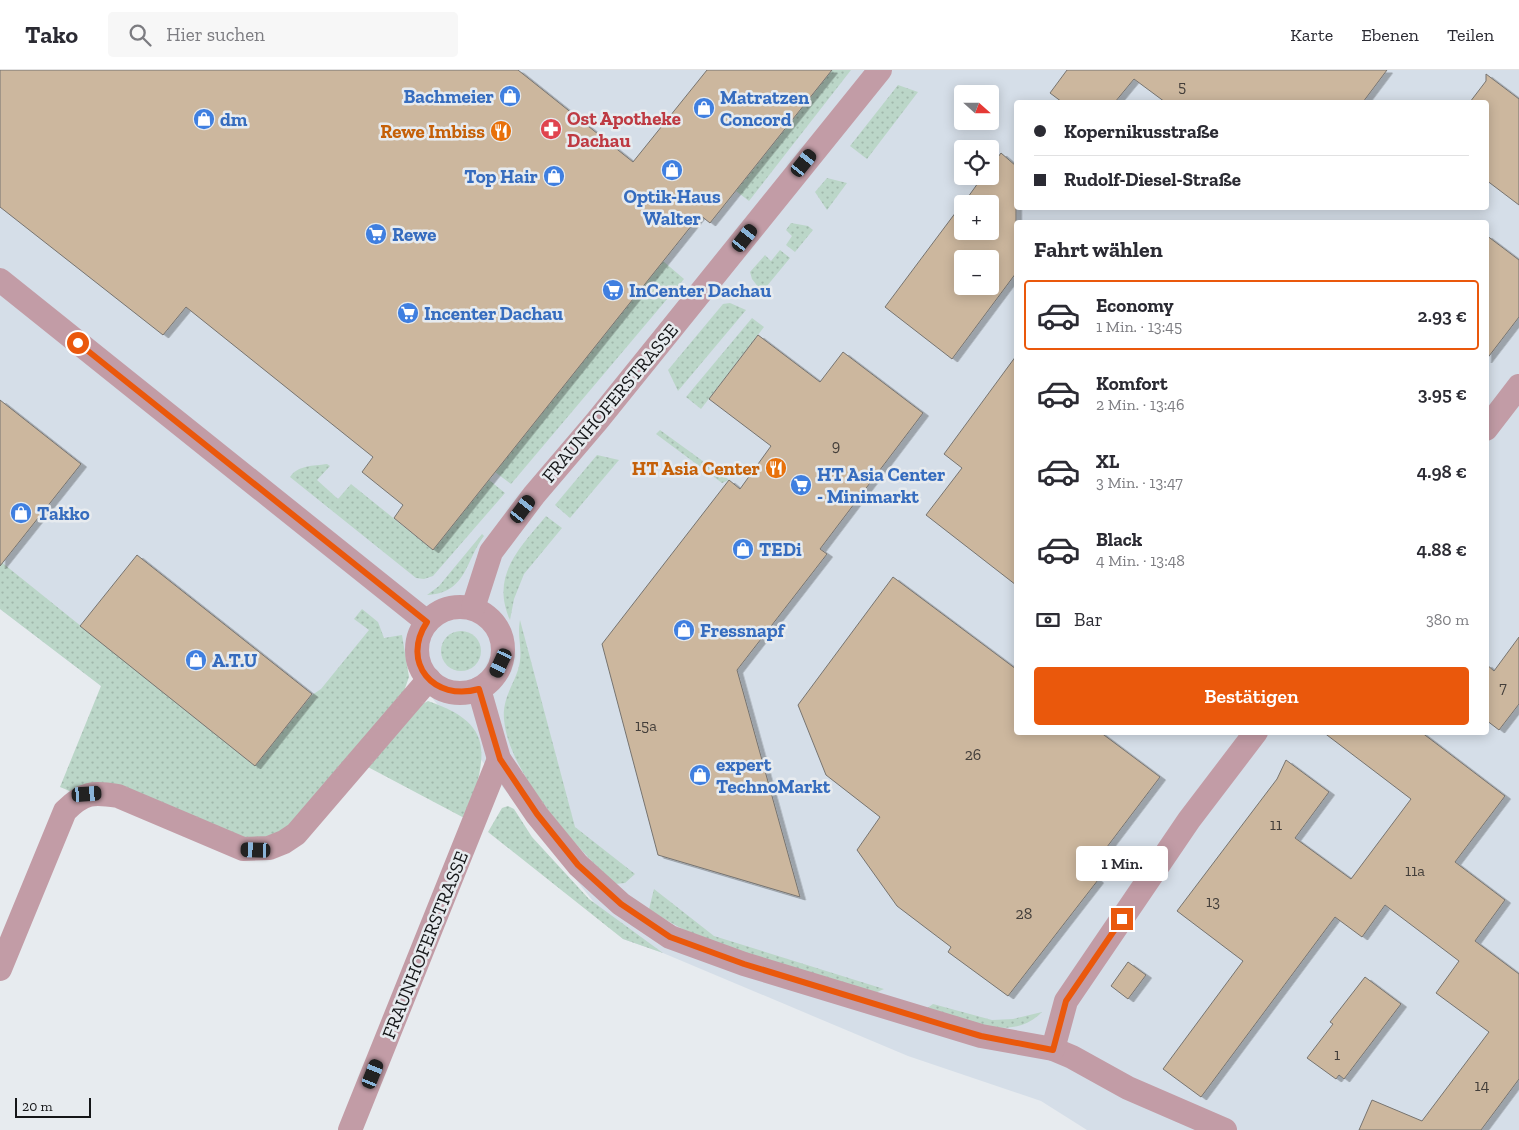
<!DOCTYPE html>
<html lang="de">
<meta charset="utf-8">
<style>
:root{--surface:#fff;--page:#f7f7f7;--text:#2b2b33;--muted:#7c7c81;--line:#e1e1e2;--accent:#ea580c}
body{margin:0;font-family:"Zilla Slab",serif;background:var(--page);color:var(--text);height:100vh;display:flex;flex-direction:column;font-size:19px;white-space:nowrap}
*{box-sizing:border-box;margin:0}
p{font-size:16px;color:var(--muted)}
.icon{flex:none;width:28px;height:28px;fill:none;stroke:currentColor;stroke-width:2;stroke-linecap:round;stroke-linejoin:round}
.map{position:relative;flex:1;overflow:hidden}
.sheet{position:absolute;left:1014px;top:150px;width:475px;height:515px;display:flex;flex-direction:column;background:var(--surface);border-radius:5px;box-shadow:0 2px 12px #0003}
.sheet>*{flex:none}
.top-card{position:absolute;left:1014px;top:30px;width:475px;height:110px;border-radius:5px;box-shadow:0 2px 12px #0003;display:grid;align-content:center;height:110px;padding:0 20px;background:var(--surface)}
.needle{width:32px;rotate:111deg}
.tools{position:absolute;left:954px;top:15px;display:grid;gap:10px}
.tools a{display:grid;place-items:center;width:45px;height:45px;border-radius:5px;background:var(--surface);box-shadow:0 2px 12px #0003;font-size:25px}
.scale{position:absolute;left:15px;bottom:12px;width:76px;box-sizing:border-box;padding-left:5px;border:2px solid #151618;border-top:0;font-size:14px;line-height:18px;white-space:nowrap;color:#151618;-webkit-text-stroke:4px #e7ebef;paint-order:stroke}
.end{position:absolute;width:22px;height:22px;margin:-11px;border:6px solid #ea580c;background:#fff;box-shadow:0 0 0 2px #fff}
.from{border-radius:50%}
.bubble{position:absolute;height:35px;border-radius:5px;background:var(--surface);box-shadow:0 2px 12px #0003;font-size:16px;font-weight:600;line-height:35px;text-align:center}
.car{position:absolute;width:15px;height:30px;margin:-15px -8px;border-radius:6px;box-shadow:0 0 4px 1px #0007;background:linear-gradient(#222 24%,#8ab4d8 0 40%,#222 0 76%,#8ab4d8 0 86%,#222 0)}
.top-card b{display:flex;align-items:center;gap:18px;height:48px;font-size:19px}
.top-card b+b{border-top:1px solid var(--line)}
.top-card i{width:12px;height:12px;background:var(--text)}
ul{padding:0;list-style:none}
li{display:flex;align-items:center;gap:15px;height:70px;margin:0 10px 8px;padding:0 10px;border:2px solid transparent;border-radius:5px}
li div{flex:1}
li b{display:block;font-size:19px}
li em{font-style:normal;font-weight:600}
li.active{border-color:var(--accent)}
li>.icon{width:45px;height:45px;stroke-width:1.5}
h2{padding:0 20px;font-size:22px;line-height:60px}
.pay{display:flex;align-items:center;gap:12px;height:55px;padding:0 20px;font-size:19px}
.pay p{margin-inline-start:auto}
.cta{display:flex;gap:10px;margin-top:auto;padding:10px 20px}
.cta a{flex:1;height:58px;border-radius:5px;background:var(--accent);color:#fff;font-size:20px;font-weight:600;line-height:58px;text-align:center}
header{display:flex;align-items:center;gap:30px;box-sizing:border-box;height:70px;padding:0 25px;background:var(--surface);border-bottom:1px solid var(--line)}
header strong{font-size:24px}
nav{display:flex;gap:28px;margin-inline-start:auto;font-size:18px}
.search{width:350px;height:45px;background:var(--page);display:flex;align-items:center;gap:12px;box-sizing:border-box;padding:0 18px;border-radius:5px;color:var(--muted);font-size:19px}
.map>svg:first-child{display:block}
.built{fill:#d5dee8;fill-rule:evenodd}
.grass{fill:url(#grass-dots)}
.building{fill:#ccb79e;stroke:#777470;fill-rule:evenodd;filter:url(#shadow)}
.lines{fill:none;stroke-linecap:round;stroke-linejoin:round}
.street{stroke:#c29ca6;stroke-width:24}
.route{stroke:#ea580c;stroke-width:6}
.labels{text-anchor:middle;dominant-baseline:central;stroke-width:5;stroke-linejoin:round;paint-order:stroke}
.number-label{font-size:16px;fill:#433e3a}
.shop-label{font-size:19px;font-weight:bold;fill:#366cbe;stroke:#e7ebef;text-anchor:start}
.health-label{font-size:19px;font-weight:bold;fill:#be3a42;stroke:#e7ebef;text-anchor:start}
.food-label{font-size:19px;font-weight:bold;fill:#c56008;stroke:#e7ebef;text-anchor:end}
.street-label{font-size:19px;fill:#151618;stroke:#e7ebef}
</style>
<header>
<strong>Tako</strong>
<div class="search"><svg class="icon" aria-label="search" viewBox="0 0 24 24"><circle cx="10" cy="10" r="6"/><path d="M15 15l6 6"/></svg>Hier suchen</div>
<nav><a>Karte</a><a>Ebenen</a><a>Teilen</a></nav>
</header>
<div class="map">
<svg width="1519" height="1060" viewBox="0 0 1519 1060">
<defs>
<pattern id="grass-dots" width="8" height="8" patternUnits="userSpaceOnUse" patternTransform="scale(1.25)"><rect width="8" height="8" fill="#bbd6c8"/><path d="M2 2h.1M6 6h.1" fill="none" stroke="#a0b7ab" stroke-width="1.8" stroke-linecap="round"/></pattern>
<filter id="shadow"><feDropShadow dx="5.5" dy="3" stdDeviation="0" flood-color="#0004"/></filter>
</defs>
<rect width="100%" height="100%" fill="#e7ebef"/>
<path class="built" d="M0,0H1519V1060H1087L1041,1031L908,986L663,883L623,869L384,567L251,730L0,539ZM962,24H990V51H962ZM1016,32H1486V138H1016ZM962,79H990V106H962ZM962,134H990V161H962ZM1016,152H1486V662H1016ZM962,189H990V216H962Z"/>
<g class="grass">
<polygon points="832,0 851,0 749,131 736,121"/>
<polygon points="898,15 918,22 867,89 850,76"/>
<polygon points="827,108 847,113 827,140 815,122"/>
<polygon points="791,153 808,156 813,160 795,182 786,175 792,166 786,160"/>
<polygon points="780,180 790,188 762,222 752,209 750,202 765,185 771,191"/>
<polygon points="663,191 684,209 511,414 495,402"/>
<polygon points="730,233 746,240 678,321 668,300 723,234"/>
<polygon points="752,248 764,257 701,339 686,327"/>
<polygon points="660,360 729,410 722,413 656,364"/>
<polygon points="597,385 619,390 570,448 555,435"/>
<path d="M327,394L330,396L317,410L338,429L351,414L433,480L489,410L505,423L433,506L424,509L416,508L290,407C298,395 313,396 327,394Z"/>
<path d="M546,446L562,458L524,504L514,529L510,550C490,505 520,478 546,446Z"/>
<path d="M482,464L484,466C465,491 467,523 427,525L439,516Z"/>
<polygon points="0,491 255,696 312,625 321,619 369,560 354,549 362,539 378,552 384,568 402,565 409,607 403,624 290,756 270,769 246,769 72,722 60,717 101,616 0,539"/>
<path d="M520,550L575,757L635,804L625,813L615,814C577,778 508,703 504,649C502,625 517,612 520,591C522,576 517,567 520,550Z"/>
<circle cx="461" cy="581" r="20"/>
<path d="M428,631C502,656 482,690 468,750L366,696L415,638Z"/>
<polygon points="508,736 514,739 532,767 589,829 663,883 623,869 488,762 502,738"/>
<path d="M654,819L714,866L884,919L875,923C800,900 714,884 649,839Z"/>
<path d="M933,934L992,950L1013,949L1042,942C1011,974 963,949 926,939Z"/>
</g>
<g class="building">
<polygon points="0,0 518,0 633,92 707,0 832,0 710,153 700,145 433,480 394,448 403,435 362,402 373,387 186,237 163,265 0,137"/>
<polygon points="1067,0 1387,0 1363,32 1165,32 1134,9 1115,32 1062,32 1050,23"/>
<polygon points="1486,4 1519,29 1519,135 1486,110 1486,32 1470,32 1486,11"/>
<path d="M1001,83L1016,96V203L952,289L885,237L962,134V161H990V134H963L983,106H990V98ZM962,189H990V216H962Z"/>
<polygon points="1486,165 1519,190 1519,247 1486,290"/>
<polygon points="758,265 820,312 843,282 923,343 820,479 827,484 737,600 800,827 658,785 602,574 729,410 740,419 771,376 709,329"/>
<polygon points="1016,286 1016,515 926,445 962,398 944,384"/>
<polygon points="0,330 81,394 0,496"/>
<polygon points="137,485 312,624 255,696 80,556"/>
<polygon points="893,507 1016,599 1016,662 1100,662 1160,707 1088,802 1098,810 1008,926 948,882 951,877 897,836 857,780 880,747 826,705 798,635"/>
<polygon points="1519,567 1519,634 1499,660 1486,650 1486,594 1494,601"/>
<polygon points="1323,662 1421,662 1505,726 1455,792 1505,830 1475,871 1519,904 1519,1009 1481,1060 1359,1060 1372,1030 1422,1051 1489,962 1436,923 1459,891 1385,835 1362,867 1335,847 1201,1027 1163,999 1243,891 1177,841 1277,709 1286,690 1329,722 1295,768 1351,809 1411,729"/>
<polygon points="1128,892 1146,905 1128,929 1111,916"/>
<polygon points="1365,907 1401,934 1344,1009 1339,1005 1336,1009 1307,988 1333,954 1330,952"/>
</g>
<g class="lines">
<g class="street">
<polyline points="0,210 427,552"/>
<polyline points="1486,359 1519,316"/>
<circle cx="460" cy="580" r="43"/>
<polyline points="473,538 491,482 534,425 597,351 880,0"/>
<polyline points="479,619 499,689 537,745 578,795 621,834 670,867 744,894 981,966 1053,979 1072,987 1128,1018 1225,1060"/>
<path d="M0,899L65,741C84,722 93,722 118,726L243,779L269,778L284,772L296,764L429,609"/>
<polyline points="1053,979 1066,931 1189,750 1256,662"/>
<polyline points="350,1060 499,689"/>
</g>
</g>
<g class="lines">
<path class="route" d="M78,273L427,552C400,593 434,632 479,619L500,689L537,744L578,795L621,834L670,867L744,894L947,956L981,966L1053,980L1066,931L1122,849"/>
</g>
<defs>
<g id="shop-disc" transform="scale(1.125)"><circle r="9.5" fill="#3f7fe0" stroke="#e7ebef"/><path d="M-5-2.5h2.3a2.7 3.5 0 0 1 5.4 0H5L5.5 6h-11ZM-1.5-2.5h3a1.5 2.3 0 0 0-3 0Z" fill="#fff"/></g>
<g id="pharmacy-disc" transform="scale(1.125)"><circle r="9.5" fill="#e0444e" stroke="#e7ebef"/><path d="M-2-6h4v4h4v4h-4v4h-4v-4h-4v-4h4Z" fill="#fff"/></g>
<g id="restaurant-disc" transform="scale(1.125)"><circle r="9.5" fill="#e8710a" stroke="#e7ebef"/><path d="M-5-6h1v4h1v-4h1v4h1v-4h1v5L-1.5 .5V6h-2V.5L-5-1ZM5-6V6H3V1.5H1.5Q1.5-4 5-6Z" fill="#fff"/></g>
<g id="supermarket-disc" transform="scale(1.125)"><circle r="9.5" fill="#3f7fe0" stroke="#e7ebef"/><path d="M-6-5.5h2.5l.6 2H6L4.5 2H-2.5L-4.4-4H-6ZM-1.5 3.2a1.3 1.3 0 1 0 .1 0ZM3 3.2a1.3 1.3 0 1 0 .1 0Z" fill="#fff"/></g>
</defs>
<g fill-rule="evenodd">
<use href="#shop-disc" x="510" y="26"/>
<use href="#shop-disc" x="704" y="38"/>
<use href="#shop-disc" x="204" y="49"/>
<use href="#pharmacy-disc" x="551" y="59"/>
<use href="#restaurant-disc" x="501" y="61"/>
<use href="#shop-disc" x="672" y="100"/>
<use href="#shop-disc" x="554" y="106"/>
<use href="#supermarket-disc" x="376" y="164"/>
<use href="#supermarket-disc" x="613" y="220"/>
<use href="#supermarket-disc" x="408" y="243"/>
<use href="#restaurant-disc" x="776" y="398"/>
<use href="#supermarket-disc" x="801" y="415"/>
<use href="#shop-disc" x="21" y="443"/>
<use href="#shop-disc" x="743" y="479"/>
<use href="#shop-disc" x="684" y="560"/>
<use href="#shop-disc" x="196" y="590"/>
<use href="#shop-disc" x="700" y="705"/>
</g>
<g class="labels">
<g class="number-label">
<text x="1182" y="16">5</text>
<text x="836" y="375">9</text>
<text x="1503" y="617">7</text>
<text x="646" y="655">15a</text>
<text x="973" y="684">26</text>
<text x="1276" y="754">11</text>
<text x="1415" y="800">11a</text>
<text x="1213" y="831">13</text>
<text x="1024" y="843">28</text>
<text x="1337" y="984">1</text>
<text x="1482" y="1015">14</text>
</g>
<g class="shop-label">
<text x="494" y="26" text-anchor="end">Bachmeier</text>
<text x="720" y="27">Matratzen<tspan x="720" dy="22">Concord</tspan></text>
<text x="220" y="49">dm</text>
<text x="538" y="106" text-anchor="end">Top Hair</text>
<text x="672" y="126" text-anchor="middle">Optik-Haus<tspan x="672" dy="22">Walter</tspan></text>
<text x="392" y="164">Rewe</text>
<text x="629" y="220">InCenter Dachau</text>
<text x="424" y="243">Incenter Dachau</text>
<text x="817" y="404">HT Asia Center<tspan x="817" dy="22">- Minimarkt</tspan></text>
<text x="37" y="443">Takko</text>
<text x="759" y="479">TEDi</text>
<text x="700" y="560">Fressnapf</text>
<text x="212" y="590">A.T.U</text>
<text x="716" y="694">expert<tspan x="716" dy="22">TechnoMarkt</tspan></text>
</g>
<g class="health-label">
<text x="567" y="48">Ost Apotheke<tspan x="567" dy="22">Dachau</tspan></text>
</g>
<g class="food-label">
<text x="485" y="61">Rewe Imbiss</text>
<text x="760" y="398">HT Asia Center</text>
</g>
<g class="street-label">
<text transform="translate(610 333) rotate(-50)">FRAUNHOFERSTRASSE</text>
<text transform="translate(425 875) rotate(-68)">FRAUNHOFERSTRASSE</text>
</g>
</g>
</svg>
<div class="tools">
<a><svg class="needle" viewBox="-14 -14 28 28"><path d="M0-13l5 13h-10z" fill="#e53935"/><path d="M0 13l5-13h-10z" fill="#7c7c81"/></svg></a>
<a><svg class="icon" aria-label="locate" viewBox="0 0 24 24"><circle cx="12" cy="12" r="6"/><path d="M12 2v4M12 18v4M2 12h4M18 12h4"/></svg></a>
<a>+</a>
<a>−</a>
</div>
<div class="scale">20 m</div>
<i class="end from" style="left:78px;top:273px"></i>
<i class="end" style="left:1122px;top:849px"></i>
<div class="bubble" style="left:1076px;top:776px;width:92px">1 Min.</div>
<i class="car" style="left:804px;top:93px;rotate:39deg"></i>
<i class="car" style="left:745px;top:168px;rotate:38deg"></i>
<i class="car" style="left:523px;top:439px;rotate:37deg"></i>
<i class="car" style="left:501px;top:593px;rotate:205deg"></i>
<i class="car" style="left:87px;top:724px;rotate:86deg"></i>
<i class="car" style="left:256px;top:780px;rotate:272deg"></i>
<i class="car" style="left:373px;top:1004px;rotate:22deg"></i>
<div class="top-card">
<b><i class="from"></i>Kopernikusstraße</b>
<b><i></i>Rudolf-Diesel-Straße</b>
</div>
<section class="sheet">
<h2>Fahrt wählen</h2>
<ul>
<li class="active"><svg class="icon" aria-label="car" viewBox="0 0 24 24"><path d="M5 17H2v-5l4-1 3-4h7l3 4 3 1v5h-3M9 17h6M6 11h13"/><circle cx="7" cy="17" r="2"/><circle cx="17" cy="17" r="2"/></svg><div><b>Economy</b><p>1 Min. · 13:45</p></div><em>2.93 €</em></li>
<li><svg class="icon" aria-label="car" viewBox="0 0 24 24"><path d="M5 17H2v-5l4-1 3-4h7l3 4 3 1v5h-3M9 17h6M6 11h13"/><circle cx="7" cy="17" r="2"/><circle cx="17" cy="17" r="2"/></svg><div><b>Komfort</b><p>2 Min. · 13:46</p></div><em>3.95 €</em></li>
<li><svg class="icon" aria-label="car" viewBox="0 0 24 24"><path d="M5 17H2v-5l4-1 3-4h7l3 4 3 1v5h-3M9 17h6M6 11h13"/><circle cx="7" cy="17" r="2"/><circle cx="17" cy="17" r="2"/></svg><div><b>XL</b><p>3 Min. · 13:47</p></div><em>4.98 €</em></li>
<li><svg class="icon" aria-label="car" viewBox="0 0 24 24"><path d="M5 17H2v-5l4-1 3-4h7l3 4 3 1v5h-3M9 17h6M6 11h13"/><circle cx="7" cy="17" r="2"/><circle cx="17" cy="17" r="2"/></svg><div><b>Black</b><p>4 Min. · 13:48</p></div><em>4.88 €</em></li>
</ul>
<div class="pay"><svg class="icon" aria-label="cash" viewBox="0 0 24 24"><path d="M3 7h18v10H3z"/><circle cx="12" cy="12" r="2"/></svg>Bar<p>380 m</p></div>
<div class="cta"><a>Bestätigen</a></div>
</section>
</div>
